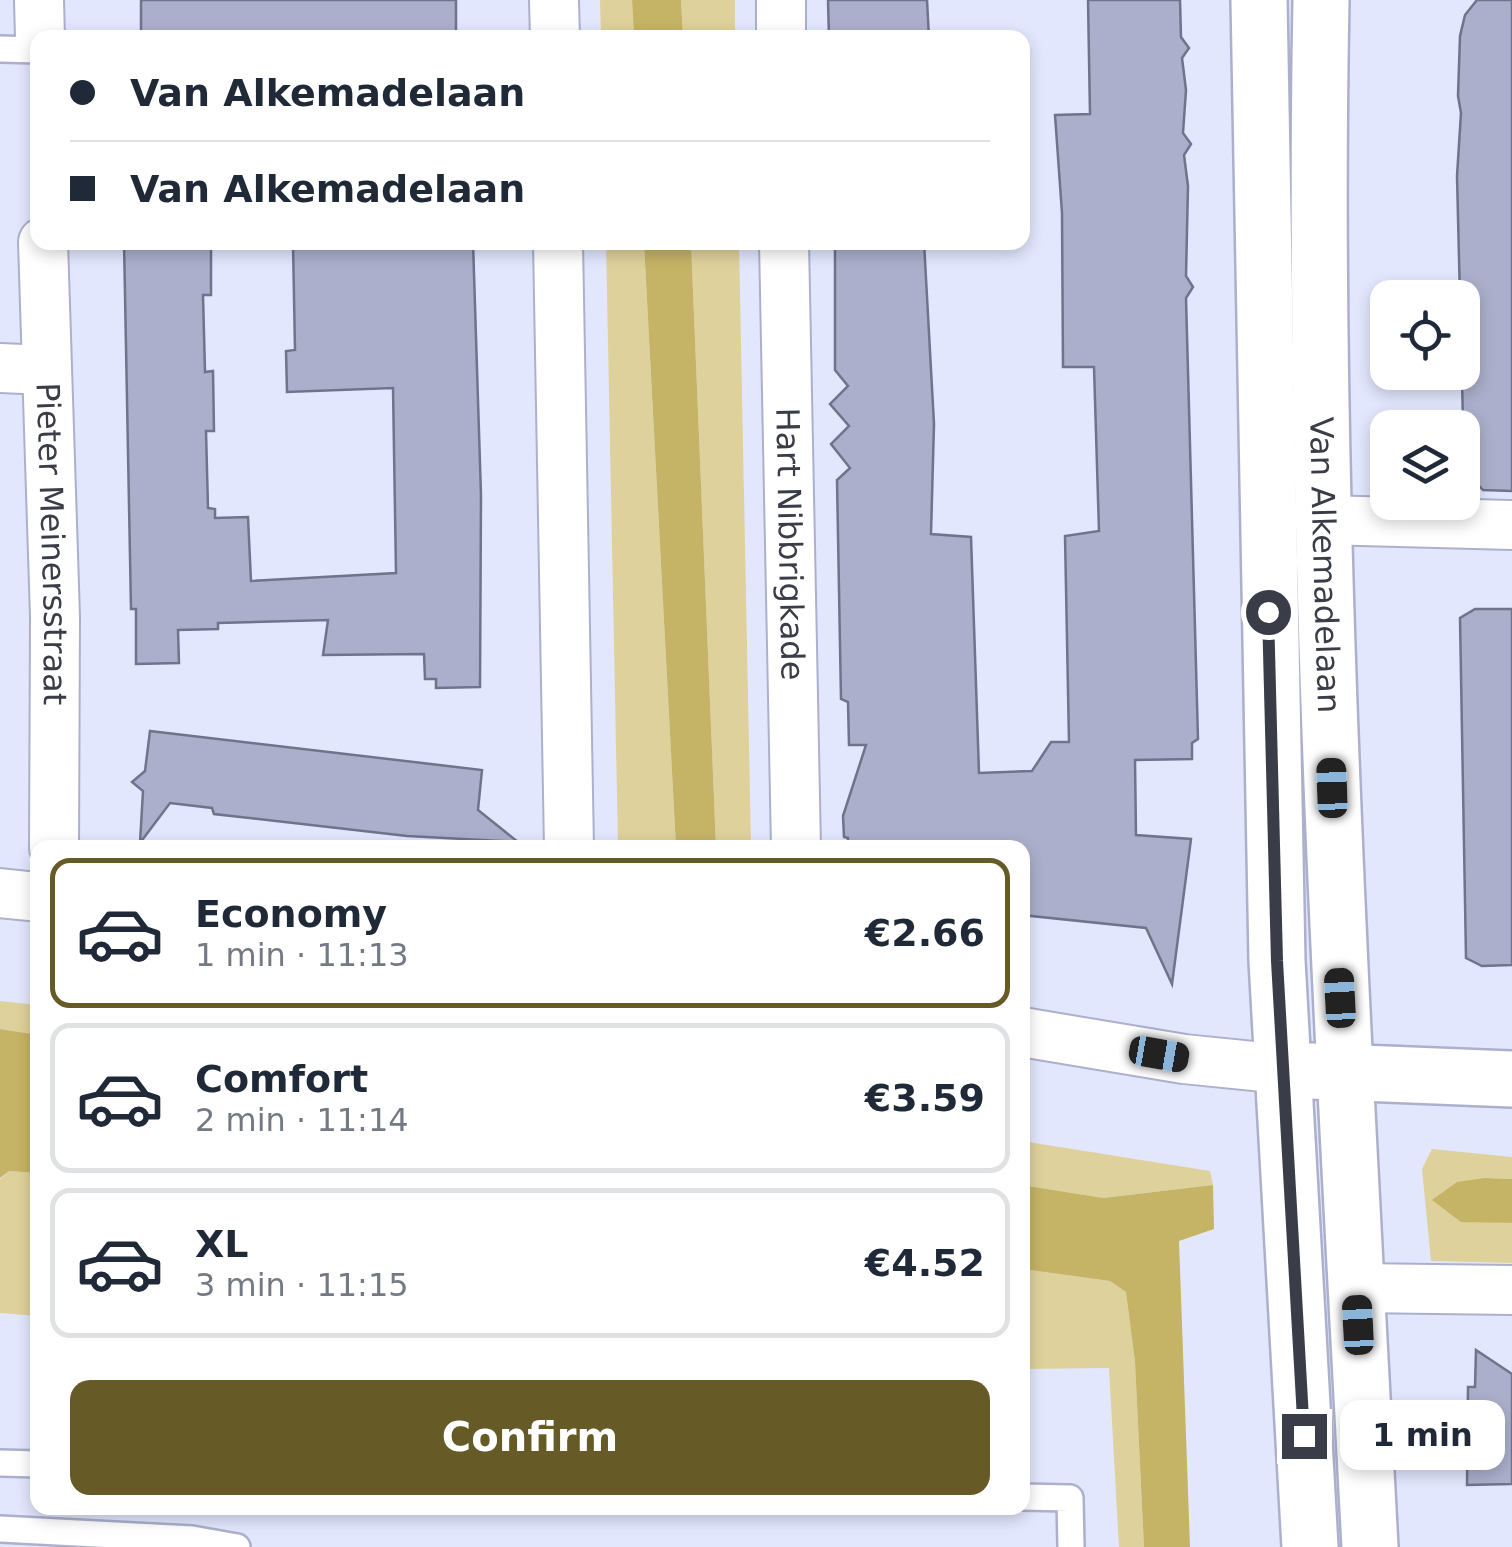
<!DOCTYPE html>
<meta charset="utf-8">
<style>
:root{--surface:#fff;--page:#f2f2f3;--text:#1f2937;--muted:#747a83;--line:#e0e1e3;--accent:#665a27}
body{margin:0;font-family:"DejaVu Sans",sans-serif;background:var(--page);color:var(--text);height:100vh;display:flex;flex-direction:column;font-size:38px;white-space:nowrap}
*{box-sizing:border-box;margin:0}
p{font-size:32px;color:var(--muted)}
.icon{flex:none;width:55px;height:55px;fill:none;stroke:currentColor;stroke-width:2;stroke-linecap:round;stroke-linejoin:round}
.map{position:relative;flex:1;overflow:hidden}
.side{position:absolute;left:30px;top:840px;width:1000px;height:675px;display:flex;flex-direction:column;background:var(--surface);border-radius:20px;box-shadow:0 5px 15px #0003}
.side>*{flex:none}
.top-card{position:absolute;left:30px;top:30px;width:1000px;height:220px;border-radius:20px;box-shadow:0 5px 15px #0003;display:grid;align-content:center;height:220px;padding:0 40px;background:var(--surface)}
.fabs{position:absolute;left:1370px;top:280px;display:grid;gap:20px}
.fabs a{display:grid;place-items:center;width:110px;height:110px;border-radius:20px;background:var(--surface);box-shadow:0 5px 15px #0003;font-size:50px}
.end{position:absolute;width:45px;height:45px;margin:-22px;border:12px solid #3a3c47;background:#fff;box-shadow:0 0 0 5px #fff}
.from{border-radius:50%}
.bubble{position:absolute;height:70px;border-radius:20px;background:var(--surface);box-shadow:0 5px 15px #0003;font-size:32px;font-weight:800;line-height:70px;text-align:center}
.car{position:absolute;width:30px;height:60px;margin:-30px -15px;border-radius:12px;box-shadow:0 0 8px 2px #0007;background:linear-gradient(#222 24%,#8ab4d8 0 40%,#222 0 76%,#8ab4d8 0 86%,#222 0)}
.top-card b{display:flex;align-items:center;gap:35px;height:95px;font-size:38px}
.top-card b+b{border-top:2px solid var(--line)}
.top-card i{width:25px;height:25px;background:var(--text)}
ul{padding:18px 0 0;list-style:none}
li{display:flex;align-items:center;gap:30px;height:150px;margin:0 20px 15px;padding:0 20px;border:5px solid var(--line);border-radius:20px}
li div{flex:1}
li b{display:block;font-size:38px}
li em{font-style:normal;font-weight:800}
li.on{border-color:var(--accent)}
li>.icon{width:90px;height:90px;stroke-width:1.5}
.cta{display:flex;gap:20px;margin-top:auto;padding:20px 40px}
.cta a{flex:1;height:115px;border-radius:20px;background:var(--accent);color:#fff;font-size:40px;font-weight:800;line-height:115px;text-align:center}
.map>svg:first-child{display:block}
.green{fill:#dfd19b}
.water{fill:#c5b366}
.building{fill:#abafcb;stroke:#6f738c;stroke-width:2.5}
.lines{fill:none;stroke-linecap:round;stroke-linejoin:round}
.lane-casing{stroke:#acb0cc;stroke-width:30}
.street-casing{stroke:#acb0cc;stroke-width:52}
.secondary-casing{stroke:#acb0cc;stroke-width:60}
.lane{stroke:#fff;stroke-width:25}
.street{stroke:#fff;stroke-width:48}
.secondary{stroke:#fff;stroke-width:55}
.route{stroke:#3a3c47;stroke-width:12}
.labels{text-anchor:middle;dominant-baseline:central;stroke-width:8;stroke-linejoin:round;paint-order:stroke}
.street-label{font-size:32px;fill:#3a3c47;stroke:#fff}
</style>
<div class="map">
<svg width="1512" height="1547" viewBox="0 0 1512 1547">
<rect width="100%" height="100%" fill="#e3e7fe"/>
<g class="green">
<polygon points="600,0 632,0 634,37 601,37"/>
<polygon points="681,0 735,0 735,37 683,37"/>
<polygon points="606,243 644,243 676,847 618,847"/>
<polygon points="691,243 739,243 751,847 716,847"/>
<polygon points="0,1001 37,1005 37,1035 0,1029"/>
<polygon points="1022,1141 1210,1171 1213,1185 1102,1198 1023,1185"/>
<polygon points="1432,1149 1512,1157 1512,1179 1485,1178 1448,1209 1461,1221 1512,1223 1512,1263 1431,1261 1422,1169"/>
<polygon points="9,1171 37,1173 37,1316 0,1313 0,1179"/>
<polygon points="1023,1269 1110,1281 1126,1292 1135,1362 1144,1547 1119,1547 1109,1368 1023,1369"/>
</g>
<g class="water">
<polygon points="632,0 681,0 683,37 634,37"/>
<polygon points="644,243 691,243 716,847 676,847"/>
<polygon points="0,1029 38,1035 37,1173 9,1171 0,1178"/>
<polygon points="1485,1178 1512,1179 1512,1223 1461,1222 1432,1200 1457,1182"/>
<polygon points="1022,1185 1103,1198 1213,1185 1214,1229 1179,1241 1190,1547 1144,1547 1135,1362 1126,1292 1110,1281 1023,1269"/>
</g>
<g class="building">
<rect x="141" y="0" width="315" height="38"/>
<polygon points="828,0 927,0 929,38 829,38"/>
<polygon points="1088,0 1180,0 1181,37 1189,48 1182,58 1186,90 1183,133 1191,144 1184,155 1188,186 1186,276 1193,287 1186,298 1198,739 1192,743 1192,759 1135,760 1136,835 1191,839 1172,984 1146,928 1022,915 1022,848 847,848 848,838 844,837 843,816 866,745 849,745 848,702 841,699 837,480 850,468 831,444 849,426 830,404 848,386 835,370 835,242 924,242 934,424 931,534 971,537 979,773 1032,771 1051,742 1069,742 1065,536 1099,531 1094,367 1063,367 1062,213 1055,115 1090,114"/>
<polygon points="1477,0 1512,0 1512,491 1483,490 1471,477 1471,462 1464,462 1457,176 1461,113 1458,96 1460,36 1465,15"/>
<polygon points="124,242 211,242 211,295 203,295 205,372 213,371 214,431 206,431 208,508 215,509 215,518 248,517 251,581 396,573 393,388 287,392 286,351 295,350 293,244 473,242 481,495 480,687 436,688 436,679 425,679 424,654 323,655 328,620 218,623 218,629 178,630 179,663 136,664 136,609 131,609"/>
<polygon points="1475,609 1512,609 1512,965 1482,966 1466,958 1460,618"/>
<polygon points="150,731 482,770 478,810 518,842 407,836 214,814 212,808 170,803 140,843 143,791 132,782 145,771"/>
<polygon points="1476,1350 1512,1374 1512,1484 1467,1485 1468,1387 1475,1387"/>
</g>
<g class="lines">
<g class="lane-casing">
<g id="lane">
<polyline points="0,49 38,50"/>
<polyline points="0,1463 38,1464"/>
<polyline points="1022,1497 1070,1498 1071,1547"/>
<polyline points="0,1529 192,1539 237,1547"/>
</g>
</g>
<g class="street-casing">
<g id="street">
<polyline points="39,0 40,38"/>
<polyline points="554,0 555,38"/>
<polyline points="781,0 781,38"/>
<path id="s1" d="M43,242L55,617L54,848"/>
<polyline points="558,242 569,848"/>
<path id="s2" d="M784,242L796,848"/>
<polyline points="0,368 46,370"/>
<polyline points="1323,520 1512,525"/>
<polyline points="0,893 38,897"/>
<polyline points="1022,1032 1184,1059 1283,1069"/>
<polyline points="1356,1288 1512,1290"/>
</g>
</g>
<g class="secondary-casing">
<g id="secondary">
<polyline points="1259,0 1277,961 1310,1547"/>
<path id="s3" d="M1321,0C1311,516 1343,1032 1370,1547"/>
<polyline points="1311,1071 1512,1079"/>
</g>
</g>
<use href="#lane" class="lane"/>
<use href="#street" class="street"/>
<use href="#secondary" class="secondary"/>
</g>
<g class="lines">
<polyline class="route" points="1268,612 1277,961 1304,1436"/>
</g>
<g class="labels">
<g class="street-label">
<text stroke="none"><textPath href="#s1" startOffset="302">Pieter Meinersstraat</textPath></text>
<text stroke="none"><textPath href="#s2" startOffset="302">Hart Nibbrigkade</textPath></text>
<text stroke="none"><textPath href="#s3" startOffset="565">Van Alkemadelaan</textPath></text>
</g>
</g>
</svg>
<div class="fabs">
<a><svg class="icon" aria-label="locate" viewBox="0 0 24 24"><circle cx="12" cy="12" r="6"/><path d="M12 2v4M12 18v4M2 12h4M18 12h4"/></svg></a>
<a><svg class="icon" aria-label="layers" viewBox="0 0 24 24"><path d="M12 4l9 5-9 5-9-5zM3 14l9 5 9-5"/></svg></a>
</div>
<i class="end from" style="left:1268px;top:612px"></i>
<i class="end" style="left:1304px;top:1436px"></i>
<div class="bubble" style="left:1340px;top:1400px;width:165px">1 min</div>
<i class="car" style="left:1332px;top:788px;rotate:358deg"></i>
<i class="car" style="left:1340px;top:998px;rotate:357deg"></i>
<i class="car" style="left:1159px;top:1054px;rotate:100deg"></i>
<i class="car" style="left:1358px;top:1325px;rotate:357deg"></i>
<div class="top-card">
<b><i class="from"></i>Van Alkemadelaan</b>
<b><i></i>Van Alkemadelaan</b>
</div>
<section class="side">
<ul>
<li class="on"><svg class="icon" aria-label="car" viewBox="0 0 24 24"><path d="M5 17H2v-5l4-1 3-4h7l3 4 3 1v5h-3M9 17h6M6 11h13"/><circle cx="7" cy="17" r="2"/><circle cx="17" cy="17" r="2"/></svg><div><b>Economy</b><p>1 min · 11:13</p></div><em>€2.66</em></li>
<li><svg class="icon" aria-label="car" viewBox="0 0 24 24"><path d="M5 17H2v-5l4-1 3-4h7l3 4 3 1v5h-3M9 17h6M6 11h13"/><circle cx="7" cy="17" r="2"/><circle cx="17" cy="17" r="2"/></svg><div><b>Comfort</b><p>2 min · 11:14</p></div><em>€3.59</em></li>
<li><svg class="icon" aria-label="car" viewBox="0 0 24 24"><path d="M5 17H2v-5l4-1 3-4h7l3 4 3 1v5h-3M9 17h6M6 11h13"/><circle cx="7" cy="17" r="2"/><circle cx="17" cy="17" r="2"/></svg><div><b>XL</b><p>3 min · 11:15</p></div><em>€4.52</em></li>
</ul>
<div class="cta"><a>Confirm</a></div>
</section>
</div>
